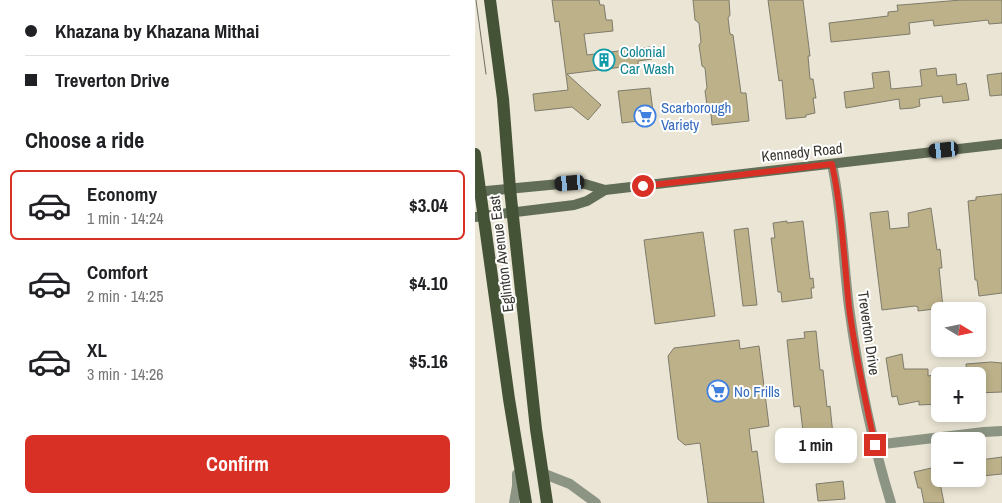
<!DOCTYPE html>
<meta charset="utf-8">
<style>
:root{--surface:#fff;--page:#f2f2f2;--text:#202124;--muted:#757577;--line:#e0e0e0;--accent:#d93025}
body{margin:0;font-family:"Archivo Narrow",sans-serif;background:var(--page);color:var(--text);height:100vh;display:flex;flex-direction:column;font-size:19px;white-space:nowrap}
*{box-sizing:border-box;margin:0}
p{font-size:16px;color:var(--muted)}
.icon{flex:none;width:28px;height:28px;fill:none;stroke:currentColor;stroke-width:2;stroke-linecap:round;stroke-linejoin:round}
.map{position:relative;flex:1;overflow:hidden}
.details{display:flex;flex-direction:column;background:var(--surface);width:475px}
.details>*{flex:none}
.top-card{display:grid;align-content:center;height:110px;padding:0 25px;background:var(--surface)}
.needle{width:32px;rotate:100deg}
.tools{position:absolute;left:456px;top:302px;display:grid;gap:10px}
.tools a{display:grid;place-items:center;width:55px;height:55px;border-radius:8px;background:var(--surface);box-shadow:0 2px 8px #0003;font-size:25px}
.end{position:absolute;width:22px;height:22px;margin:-11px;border:6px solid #d93025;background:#fff;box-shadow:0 0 0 2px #fff}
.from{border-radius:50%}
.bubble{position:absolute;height:35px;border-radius:8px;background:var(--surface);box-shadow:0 2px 8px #0003;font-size:16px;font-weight:800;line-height:35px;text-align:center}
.car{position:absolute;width:15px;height:30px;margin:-15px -8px;border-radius:6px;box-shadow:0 0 4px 1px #0007;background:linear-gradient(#222 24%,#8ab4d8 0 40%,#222 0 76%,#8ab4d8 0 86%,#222 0)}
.top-card b{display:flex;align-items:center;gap:18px;height:48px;font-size:19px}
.top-card b+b{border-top:1px solid var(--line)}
.top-card i{width:12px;height:12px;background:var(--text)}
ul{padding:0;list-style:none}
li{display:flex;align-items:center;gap:15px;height:70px;margin:0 10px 8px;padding:0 15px;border:2px solid transparent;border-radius:8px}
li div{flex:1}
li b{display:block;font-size:19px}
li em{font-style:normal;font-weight:800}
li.current{border-color:var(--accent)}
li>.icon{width:45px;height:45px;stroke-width:1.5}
h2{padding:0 25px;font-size:22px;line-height:60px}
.action{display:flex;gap:10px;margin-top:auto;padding:10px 25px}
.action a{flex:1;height:58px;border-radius:8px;background:var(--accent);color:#fff;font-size:20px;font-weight:800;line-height:58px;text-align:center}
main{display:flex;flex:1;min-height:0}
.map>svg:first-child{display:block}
.building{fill:#bcb189;stroke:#7f7b6b}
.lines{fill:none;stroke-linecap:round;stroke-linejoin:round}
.minor{stroke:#8c9484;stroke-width:10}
.secondary{stroke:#616d56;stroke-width:10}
.primary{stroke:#445236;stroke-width:12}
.tram{stroke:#726f65;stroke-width:1}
.route{stroke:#d93025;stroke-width:6}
.labels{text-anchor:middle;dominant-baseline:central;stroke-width:4;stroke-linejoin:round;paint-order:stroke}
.culture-label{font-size:15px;fill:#0d838f;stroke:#fff;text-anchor:start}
.shop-label{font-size:15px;fill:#366cbe;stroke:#fff;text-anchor:start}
.street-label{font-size:15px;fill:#38362f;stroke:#fff}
</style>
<main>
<section class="details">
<div class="top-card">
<b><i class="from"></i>Khazana by Khazana Mithai</b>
<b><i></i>Treverton Drive</b>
</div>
<h2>Choose a ride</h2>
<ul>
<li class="current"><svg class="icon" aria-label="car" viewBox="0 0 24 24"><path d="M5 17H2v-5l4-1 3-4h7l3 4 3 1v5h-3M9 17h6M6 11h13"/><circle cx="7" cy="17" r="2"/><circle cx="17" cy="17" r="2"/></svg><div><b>Economy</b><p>1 min · 14:24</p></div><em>$3.04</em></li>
<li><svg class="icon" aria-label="car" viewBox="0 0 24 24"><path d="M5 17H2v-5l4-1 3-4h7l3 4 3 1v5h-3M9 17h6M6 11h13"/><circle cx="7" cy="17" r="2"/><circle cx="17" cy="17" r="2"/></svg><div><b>Comfort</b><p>2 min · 14:25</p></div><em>$4.10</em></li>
<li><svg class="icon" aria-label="car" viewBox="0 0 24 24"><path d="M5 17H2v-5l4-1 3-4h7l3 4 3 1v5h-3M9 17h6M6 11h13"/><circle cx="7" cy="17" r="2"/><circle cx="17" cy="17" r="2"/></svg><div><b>XL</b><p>3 min · 14:26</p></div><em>$5.16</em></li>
</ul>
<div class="action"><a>Confirm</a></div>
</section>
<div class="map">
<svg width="527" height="503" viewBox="0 0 527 503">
<rect width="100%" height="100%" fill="#eae5d4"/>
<g class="building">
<polygon points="77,0 124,0 125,5 129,5 131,20 137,20 138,31 109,34 112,55 175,47 177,59 163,61 163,65 92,74 126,105 113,120 97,107 60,111 58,94 93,90 84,21 80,22"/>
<polygon points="218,0 254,0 255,15 253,18 255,34 258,35 266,93 271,93 274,121 237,125 236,114 233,112 230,91 232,88 230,68 227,66 224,45 226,42 224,23 220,20"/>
<polygon points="293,0 328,0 335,56 333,56 335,79 338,79 341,98 338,98 340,113 331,115 331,117 311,119 307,80 304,81"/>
<polygon points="486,0 527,0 527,23 514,24 513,20 459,26 458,20 434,23 435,34 356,42 354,23 413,16 413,12 423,11 422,5 426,5"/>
<polygon points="461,68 462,76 481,74 482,85 491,83 494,100 468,103 467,96 444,99 445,106 438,108 425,109 424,99 371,108 369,92 399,88 397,73 414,71 416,89 447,86 445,70"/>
<polygon points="527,73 527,95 515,96 512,75"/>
<polygon points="175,88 179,119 147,123 143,91"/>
<polygon points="527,194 527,293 504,296 502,280 500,280 493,201 501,200 501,197"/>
<polygon points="456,208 462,250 465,249 467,268 464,268 468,308 443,311 443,307 440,306 407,310 395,213 413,211 415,229 434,227 433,213"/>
<polygon points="312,221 312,223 328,221 335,279 338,278 339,288 336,288 337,298 307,302 306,292 303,292 296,238 300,238 298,223"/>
<polygon points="273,228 282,305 268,306 259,230"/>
<polygon points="228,232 240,316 180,324 169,240"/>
<polygon points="341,331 345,370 348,370 352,407 355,406 360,454 331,457 325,406 319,407 312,340 330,338 329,332"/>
<polygon points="264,340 265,349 284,346 294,426 274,429 277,452 282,451 289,503 233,503 225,443 210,445 203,439 193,356 199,348"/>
<polygon points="427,354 429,369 453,369 453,376 458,375 459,378 465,378 465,404 444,405 444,401 424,405 422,396 417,397 411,358"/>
<polygon points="516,362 527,363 527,392 502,393 502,376 492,376 491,364"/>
<polygon points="527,457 527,474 507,476 505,460"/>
<polygon points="465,466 465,483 469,503 449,503 446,488 443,488 439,472"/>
<polygon points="368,481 370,499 343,501 341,484"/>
</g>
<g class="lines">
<g class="minor">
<path d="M357,164C367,211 368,259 374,307C383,373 396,439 416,503"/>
<polyline points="400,445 509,432 527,431"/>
<polyline points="67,473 95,484 121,503"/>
<polyline points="39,503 42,486 42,474"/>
</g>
<g class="secondary">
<polyline points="0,192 95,183 110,184 130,190 527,144"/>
<polyline points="0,217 99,205 112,201 130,190"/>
</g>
<g class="primary">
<polyline points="15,0 28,99 35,189 61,429 72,503"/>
<polyline points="0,154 34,399 51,503"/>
</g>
<polyline class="tram" points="1,0 11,74"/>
</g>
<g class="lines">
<path class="route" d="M168,186L357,164C367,211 369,259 374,307C380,354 390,399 400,445"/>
</g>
<defs>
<g id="building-ring" transform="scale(1.125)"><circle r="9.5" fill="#fff" stroke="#0f9aa8" stroke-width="1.5"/><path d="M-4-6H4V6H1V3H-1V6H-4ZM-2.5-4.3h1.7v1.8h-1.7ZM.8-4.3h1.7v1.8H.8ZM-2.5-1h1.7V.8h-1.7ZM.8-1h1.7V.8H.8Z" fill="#0f9aa8"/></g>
<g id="supermarket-ring" transform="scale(1.125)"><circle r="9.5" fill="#fff" stroke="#3f7fe0" stroke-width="1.5"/><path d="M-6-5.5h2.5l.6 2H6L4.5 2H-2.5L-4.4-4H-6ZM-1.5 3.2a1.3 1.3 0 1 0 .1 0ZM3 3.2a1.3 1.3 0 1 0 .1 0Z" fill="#3f7fe0"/></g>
</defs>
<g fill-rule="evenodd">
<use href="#building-ring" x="129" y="60"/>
<use href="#supermarket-ring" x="170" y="116"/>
<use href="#supermarket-ring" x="243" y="391"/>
</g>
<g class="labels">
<g class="culture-label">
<text x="145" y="51">Colonial<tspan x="145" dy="17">Car Wash</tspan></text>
</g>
<g class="shop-label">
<text x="186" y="107">Scarborough<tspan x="186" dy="17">Variety</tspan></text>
<text x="259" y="391">No Frills</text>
</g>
<g class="street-label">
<text transform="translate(327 152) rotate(-6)">Kennedy Road</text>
<text transform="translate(26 254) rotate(-97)">Eglinton Avenue East</text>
<text transform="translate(394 333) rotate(82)">Treverton Drive</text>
</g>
</g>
</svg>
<div class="tools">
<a><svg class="needle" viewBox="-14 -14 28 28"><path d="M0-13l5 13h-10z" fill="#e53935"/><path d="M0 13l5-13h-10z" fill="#757577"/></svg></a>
<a>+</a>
<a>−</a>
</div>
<i class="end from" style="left:168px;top:186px"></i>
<i class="end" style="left:400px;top:445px"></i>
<div class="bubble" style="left:300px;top:428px;width:82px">1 min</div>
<i class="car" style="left:469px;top:150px;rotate:264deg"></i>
<i class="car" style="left:95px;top:183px;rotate:265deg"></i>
</div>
</main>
